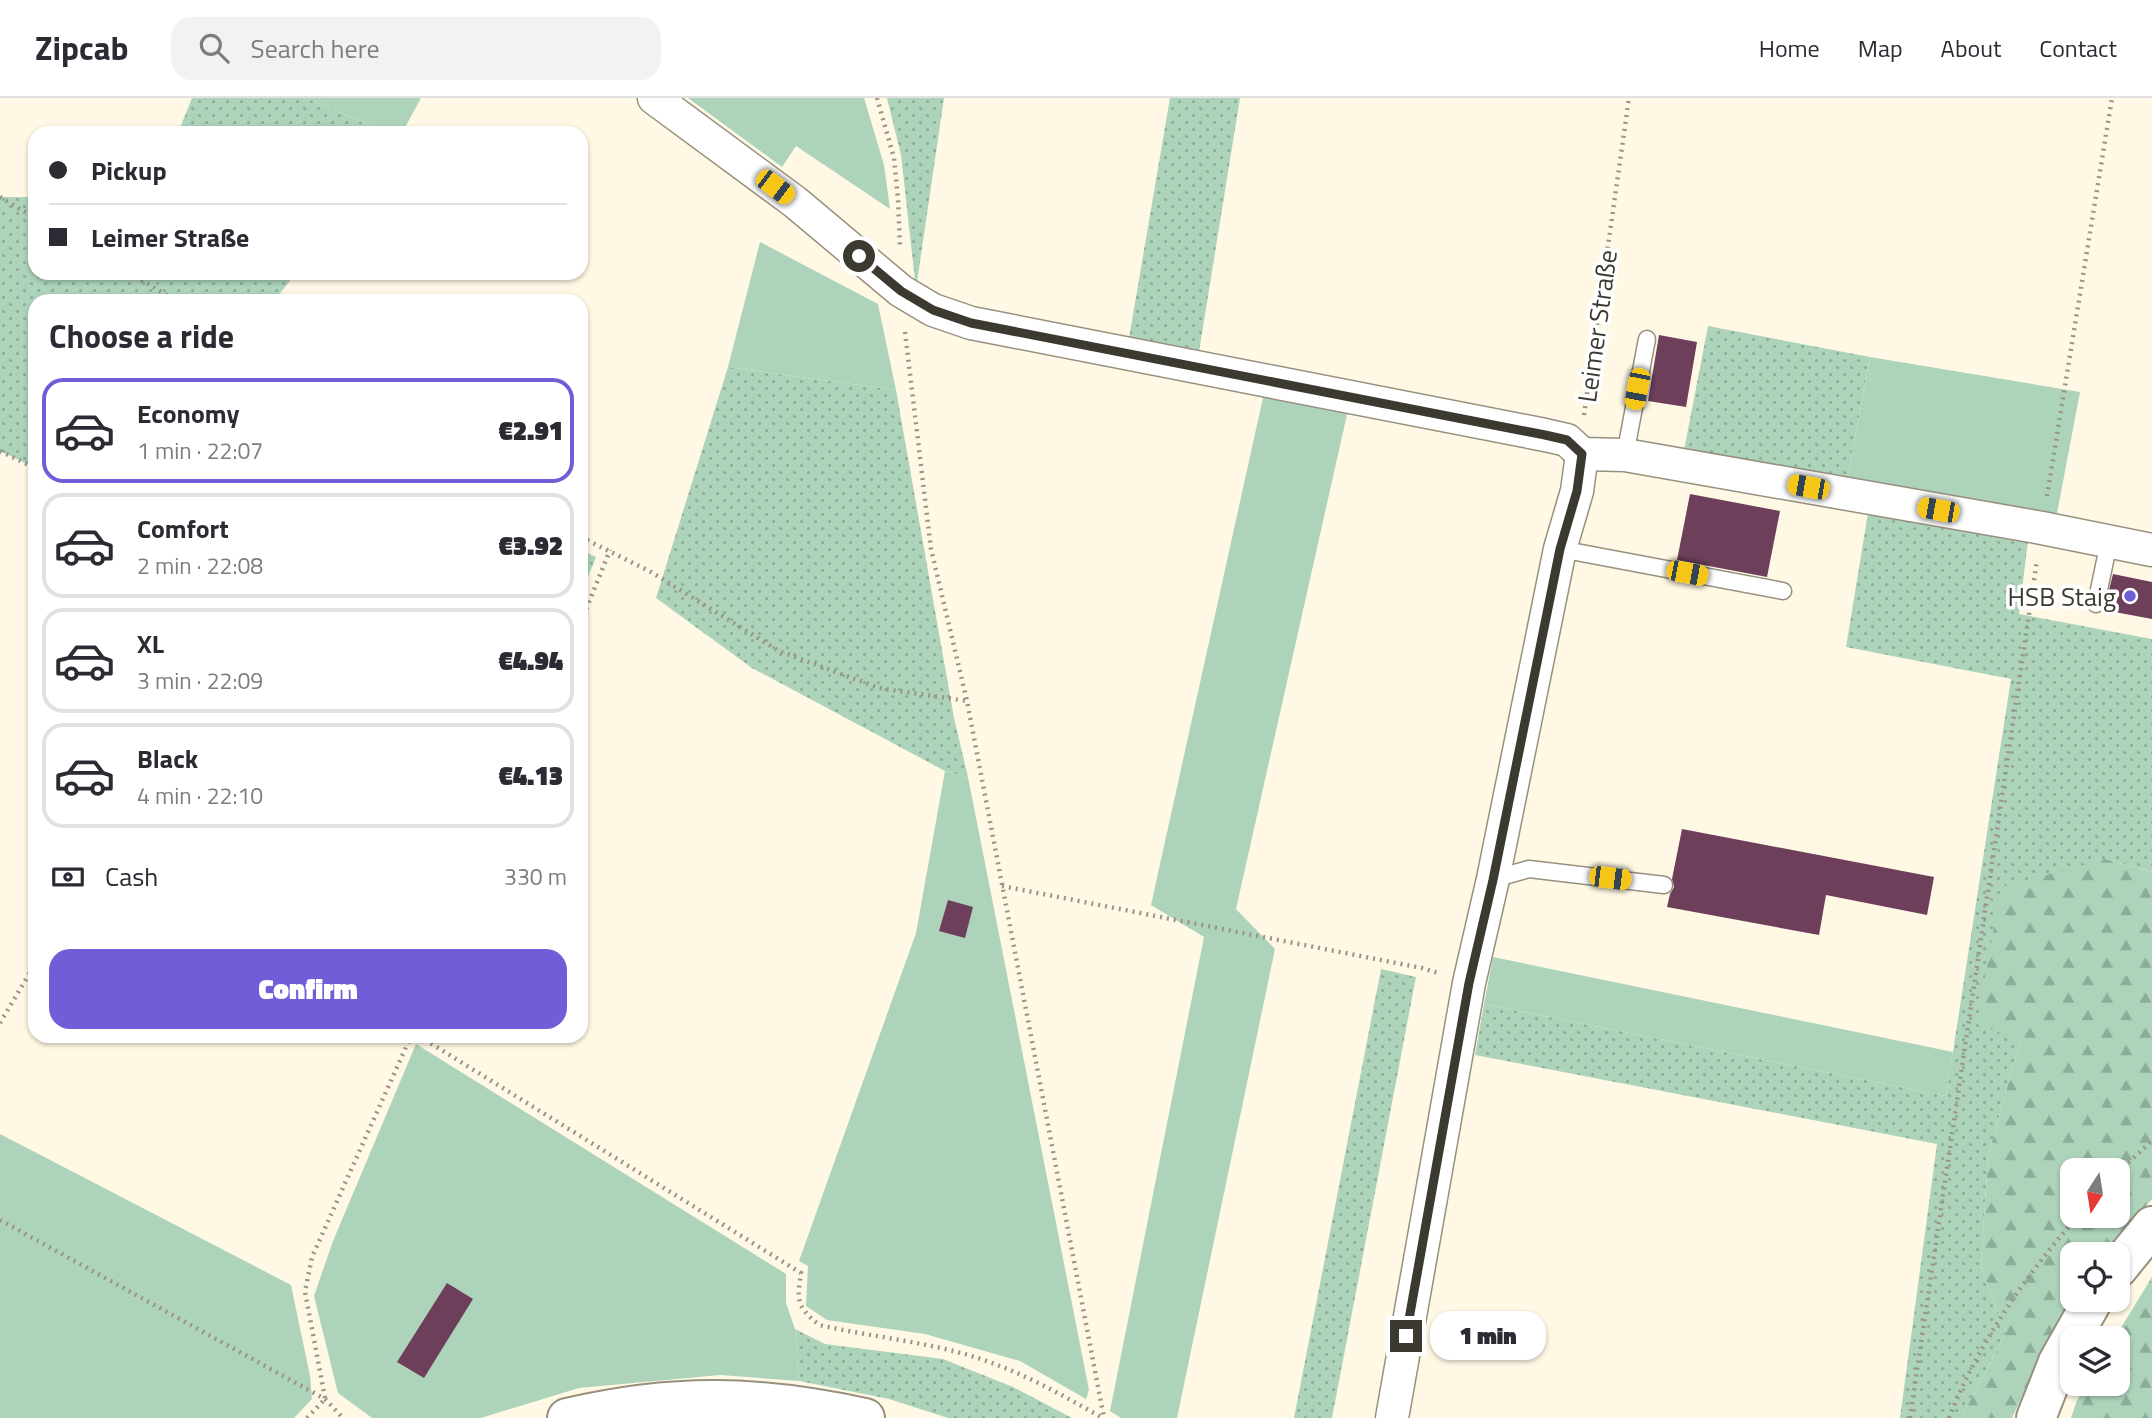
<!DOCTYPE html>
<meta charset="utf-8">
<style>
:root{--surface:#fff;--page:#f2f2f3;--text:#2b2b33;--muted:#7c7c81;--line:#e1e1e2;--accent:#725dd8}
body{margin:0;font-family:"Titillium Web",sans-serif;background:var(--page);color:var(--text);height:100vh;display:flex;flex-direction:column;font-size:26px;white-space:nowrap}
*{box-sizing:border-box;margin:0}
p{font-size:23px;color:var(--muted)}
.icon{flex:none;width:38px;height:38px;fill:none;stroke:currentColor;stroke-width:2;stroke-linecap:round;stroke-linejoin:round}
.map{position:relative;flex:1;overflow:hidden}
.details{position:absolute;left:28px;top:196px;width:560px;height:749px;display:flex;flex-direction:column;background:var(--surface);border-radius:21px;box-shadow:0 2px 5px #0004}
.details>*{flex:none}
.guide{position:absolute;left:28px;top:28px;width:560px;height:154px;border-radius:21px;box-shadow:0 2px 5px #0004;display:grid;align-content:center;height:154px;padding:0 21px;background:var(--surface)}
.needle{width:46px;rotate:192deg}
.fabs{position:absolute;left:2060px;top:1060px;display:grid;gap:14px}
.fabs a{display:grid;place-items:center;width:70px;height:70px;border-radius:14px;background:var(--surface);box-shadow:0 2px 5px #0004;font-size:35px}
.end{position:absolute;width:32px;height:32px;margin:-16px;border:9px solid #3c3931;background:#fff;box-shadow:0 0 0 4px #fff}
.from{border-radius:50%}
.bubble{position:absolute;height:49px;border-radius:21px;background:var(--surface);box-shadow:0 2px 5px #0004;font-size:23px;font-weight:800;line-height:49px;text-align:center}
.car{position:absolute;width:21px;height:42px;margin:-21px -10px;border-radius:9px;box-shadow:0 0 5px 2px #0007;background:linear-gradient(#f5c518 24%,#345 0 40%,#f5c518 0 76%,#345 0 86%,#f5c518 0)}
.guide b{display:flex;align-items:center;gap:24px;height:66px;font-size:26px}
.guide b+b{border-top:2px solid var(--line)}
.guide i{width:18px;height:18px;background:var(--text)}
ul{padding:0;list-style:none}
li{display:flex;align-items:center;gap:21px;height:105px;margin:0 14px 10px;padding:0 7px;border:4px solid var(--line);border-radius:21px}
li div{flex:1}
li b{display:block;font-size:26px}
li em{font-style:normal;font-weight:800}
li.selected{border-color:var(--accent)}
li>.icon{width:63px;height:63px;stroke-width:1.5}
h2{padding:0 21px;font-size:32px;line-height:84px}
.pay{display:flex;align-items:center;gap:18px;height:77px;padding:0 21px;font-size:26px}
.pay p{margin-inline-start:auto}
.action{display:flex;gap:14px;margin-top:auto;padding:14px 21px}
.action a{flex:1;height:80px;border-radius:21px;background:var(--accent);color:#fff;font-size:28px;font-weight:800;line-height:80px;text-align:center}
header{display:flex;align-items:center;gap:42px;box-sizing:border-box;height:98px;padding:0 35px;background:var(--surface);border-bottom:2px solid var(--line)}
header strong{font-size:33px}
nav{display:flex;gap:38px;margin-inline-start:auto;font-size:24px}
.search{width:490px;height:63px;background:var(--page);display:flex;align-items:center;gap:18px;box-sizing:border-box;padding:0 24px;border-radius:21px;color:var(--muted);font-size:26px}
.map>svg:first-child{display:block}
.grass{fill:url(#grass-dots)}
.forest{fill:url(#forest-firs);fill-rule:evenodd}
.green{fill:#add4bb}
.building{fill:#6d3f5b}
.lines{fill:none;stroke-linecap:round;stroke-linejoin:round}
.service-casing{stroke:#97907e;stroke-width:19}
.minor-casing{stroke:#97907e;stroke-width:35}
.tertiary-casing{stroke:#97907e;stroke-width:42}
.primary-casing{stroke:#97907e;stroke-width:42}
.path{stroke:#999486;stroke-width:4.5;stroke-dasharray:2 5;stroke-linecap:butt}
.service{stroke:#fff;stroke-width:16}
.minor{stroke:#fff;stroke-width:32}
.tertiary{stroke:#fff;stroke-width:38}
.primary{stroke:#fff;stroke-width:38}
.route{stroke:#3c3931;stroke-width:9}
.poi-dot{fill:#725dd8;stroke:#fff;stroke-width:2.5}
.labels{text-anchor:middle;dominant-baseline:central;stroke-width:7;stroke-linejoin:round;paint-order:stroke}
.street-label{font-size:26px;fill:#3c3931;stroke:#fff}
.poi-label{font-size:26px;fill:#3c3931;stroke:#fff;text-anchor:end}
</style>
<header>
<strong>Zipcab</strong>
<div class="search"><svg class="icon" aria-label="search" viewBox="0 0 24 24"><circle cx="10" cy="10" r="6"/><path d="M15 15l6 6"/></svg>Search here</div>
<nav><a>Home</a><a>Map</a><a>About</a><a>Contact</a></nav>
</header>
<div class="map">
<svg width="2152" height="1320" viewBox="0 0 2152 1320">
<defs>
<pattern id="grass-dots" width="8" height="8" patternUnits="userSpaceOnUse" patternTransform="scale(1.75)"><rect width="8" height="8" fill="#add4bb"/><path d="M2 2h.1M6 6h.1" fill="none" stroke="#8ead99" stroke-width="1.8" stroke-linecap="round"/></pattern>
<pattern id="forest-firs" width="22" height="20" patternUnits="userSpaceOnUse" patternTransform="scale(1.75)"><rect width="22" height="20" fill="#add4bb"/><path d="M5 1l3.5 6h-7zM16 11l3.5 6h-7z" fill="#8ead99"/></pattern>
</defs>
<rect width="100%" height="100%" fill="#fff8e4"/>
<g class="grass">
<polygon points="192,0 307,0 387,35 178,35"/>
<polygon points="887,0 944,0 916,191 901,57"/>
<polygon points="1170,0 1240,0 1198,260 1128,246"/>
<polygon points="0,99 35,99 35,175 296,175 274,203 35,203 35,370 0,353"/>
<polygon points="1708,228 1870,259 1847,383 1684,352"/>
<polygon points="728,269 896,292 954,620 968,679 945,673 752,570 656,500"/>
<polygon points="1868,415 2028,443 2019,516 2152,541 2152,774 2105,761 2020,943 1988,1058 1981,1169 2006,1235 1961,1320 1900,1320 1937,1046 1475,957 1484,906 1946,998 2011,581 1846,549"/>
<polygon points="581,452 596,459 581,496"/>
<polygon points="1381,871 1416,879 1332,1320 1294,1320"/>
<polygon points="795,1231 825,1246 943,1261 1013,1289 1072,1320 948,1320 889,1301 799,1283"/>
</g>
<g class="forest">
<path d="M2105,761L2152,774V1101L2102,1157H2072V1202L2047,1246L2012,1320H1961L2006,1235L1981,1169L1988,1058L2020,943L1977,926L2001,789ZM2072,1073H2118V1118H2072Z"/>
<polygon points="2152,1179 2152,1320 2071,1320 2077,1302 2087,1286 2118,1286 2118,1241 2114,1241"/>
</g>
<g class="green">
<polygon points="307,0 421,0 402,35 387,35"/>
<polygon points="688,0 864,0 884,67 890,111 796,48 782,69"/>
<polygon points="760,144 878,206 896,292 728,269"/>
<polygon points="1870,259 2080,294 2056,421 1847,383"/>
<polygon points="1264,295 1348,312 1236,811 1275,851 1177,1320 1121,1320 1110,1313 1204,839 1151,807"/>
<polygon points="945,673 968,679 1089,1292 1086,1301 1020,1263 925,1236 827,1222 806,1208 808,1168 799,1163 916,835"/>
<polygon points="1493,859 1953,954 1946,998 1484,906"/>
<polygon points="416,946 786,1176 786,1205 795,1231 799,1283 720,1277 579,1290 481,1320 372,1320 338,1295 314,1198 333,1143"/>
<polygon points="0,1036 291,1187 310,1278 312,1301 294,1320 0,1320"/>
</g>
<g class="building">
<polygon points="1659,237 1697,244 1686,309 1648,303"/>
<polygon points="1690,396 1780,413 1767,479 1677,462"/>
<polygon points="2113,476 2152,484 2152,521 2104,512"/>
<polygon points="1682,731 1934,779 1927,817 1826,797 1819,837 1667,809 1670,796 1674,789 1672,781"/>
<polygon points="948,802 973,809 965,840 939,833"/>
<polygon points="447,1185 473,1201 424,1280 397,1264"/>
</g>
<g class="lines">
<g class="service-casing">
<g id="service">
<polyline points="1625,357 1647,241"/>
<polyline points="1560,451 1783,493"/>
<polyline points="2096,506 2109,444"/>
<polyline points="1493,781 1529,771 1664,787"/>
</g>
</g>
<g class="minor-casing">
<g id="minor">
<polyline points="654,0 795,104 901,193 933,212 971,225 1545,337 1567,342 1582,356 1625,357 2042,430 2152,452"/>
<polyline points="1392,1320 1469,885 1493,781 1560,451 1577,393 1582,356"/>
</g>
</g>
<g class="tertiary-casing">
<path id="tertiary" d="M567,1320C674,1295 758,1297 865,1320"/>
</g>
<g class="primary-casing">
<g id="primary">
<polyline points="2118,1170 2152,1128"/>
<polyline points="2036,1320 2058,1264 2093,1202"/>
</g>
</g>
<g class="path">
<polyline points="877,0 894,60 898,101 900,148"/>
<polyline points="0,99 35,120"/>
<polyline points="129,175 177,203"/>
<polyline points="905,234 931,451 967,603 1104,1320"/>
<polyline points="1584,317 1629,0"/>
<polyline points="0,353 35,370"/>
<polyline points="2047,398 2112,0"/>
<polyline points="581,439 651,474 779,553 879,590 967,603"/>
<polyline points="581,524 610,452"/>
<polyline points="1002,788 1422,870 1438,875"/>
<polyline points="0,925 35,866"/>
<path d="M419,938L801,1175C797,1202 796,1208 819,1227C876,1240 936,1244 992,1265C1031,1279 1067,1300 1103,1320"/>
<polyline points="2118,1074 2152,1043"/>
<polyline points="0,1122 325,1301 343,1320"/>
<polyline points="325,1300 305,1194 312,1159 411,938"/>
<polyline points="307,1320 325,1301"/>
<polyline points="1910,1320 2037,462"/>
<path d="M1949,1320C1978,1246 2025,1178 2078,1118"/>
</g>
<use href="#service" class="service"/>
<use href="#minor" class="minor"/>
<use href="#tertiary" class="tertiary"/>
<use href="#primary" class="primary"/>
</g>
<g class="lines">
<polyline class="route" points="859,158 901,193 933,212 971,225 1545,337 1567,342 1582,356 1577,393 1560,451 1493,782 1469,885 1406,1238"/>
</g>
<circle class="poi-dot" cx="2130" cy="498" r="7"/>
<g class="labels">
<g class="street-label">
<text transform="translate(1597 228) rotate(-82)">Leimer Straße</text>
</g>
<g class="poi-label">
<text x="2116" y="498">HSB Staig</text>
</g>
</g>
</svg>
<div class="fabs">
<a><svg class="needle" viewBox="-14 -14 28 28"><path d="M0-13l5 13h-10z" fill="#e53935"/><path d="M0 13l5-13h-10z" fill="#7c7c81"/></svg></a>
<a><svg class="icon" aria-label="locate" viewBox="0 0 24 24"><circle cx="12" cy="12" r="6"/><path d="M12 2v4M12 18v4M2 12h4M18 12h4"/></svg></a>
<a><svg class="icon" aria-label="layers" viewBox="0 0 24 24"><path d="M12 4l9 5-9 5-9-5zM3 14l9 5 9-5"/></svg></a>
</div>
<i class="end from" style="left:859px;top:158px"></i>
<i class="end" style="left:1406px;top:1238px"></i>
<div class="bubble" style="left:1430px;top:1213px;width:116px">1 min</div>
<i class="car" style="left:775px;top:89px;rotate:127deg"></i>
<i class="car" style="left:1637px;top:291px;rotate:191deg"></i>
<i class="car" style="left:1808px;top:389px;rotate:280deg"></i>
<i class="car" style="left:1938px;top:412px;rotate:280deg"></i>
<i class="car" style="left:1687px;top:475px;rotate:101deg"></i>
<i class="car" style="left:1610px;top:780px;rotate:97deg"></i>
<div class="guide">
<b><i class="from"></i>Pickup</b>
<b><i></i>Leimer Straße</b>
</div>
<section class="details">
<h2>Choose a ride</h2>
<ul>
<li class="selected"><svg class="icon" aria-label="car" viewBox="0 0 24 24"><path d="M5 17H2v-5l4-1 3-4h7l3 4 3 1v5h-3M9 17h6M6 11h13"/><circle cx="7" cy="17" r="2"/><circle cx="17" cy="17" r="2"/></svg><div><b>Economy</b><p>1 min · 22:07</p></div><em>€2.91</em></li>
<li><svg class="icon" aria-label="car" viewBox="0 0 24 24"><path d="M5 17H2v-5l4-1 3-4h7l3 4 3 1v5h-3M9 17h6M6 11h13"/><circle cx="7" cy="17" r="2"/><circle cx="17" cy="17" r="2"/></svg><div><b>Comfort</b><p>2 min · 22:08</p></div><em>€3.92</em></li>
<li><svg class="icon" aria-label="car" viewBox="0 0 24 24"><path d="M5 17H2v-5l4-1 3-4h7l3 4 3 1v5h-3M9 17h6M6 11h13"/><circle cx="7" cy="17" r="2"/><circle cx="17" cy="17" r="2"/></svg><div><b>XL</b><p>3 min · 22:09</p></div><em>€4.94</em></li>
<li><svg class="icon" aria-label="car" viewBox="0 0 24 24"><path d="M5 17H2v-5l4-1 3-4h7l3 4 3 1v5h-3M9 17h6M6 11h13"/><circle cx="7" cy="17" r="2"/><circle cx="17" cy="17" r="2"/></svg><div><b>Black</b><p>4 min · 22:10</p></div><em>€4.13</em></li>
</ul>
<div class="pay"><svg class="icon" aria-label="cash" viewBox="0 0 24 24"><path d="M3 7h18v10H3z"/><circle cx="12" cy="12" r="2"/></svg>Cash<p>330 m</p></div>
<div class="action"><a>Confirm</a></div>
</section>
</div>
